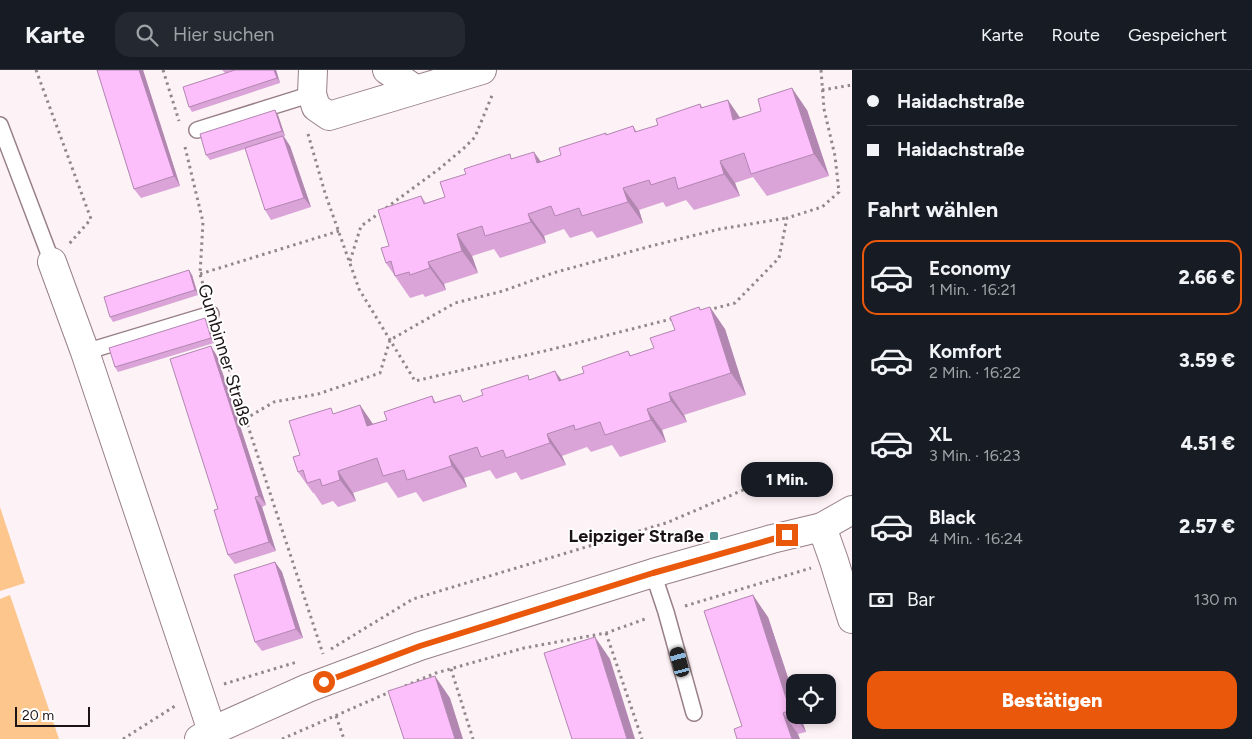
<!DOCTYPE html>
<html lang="de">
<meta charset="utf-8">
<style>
:root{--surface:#171b24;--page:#242831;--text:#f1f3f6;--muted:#9ea1a6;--line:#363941;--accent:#ea580c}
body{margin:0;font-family:Figtree,sans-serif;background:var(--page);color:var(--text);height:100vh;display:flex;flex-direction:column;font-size:19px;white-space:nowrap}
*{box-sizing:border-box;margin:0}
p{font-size:16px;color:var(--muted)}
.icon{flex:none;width:28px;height:28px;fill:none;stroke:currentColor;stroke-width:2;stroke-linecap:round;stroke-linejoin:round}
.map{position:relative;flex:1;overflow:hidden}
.sheet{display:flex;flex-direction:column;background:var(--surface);width:400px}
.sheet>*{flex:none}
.hud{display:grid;align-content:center;height:110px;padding:0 15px;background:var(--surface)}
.fabs{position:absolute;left:786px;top:604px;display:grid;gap:10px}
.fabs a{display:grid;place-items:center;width:50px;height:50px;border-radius:10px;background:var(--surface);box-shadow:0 2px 8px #0003;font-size:25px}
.scale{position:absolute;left:15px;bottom:12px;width:75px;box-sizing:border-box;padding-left:5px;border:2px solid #1c1316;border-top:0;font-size:14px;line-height:18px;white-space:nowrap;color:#1c1316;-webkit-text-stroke:4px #fff;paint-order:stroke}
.end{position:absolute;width:22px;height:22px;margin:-11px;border:6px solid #ea580c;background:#fff;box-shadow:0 0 0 2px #fff}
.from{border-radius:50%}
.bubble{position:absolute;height:35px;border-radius:15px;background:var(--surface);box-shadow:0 2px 8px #0003;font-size:16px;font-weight:800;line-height:35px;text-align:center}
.car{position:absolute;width:15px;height:30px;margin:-15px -8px;border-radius:6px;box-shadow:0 0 4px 1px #0007;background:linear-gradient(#222 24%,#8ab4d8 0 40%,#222 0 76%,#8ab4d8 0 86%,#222 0)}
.hud b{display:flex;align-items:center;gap:18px;height:48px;font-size:19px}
.hud b+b{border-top:1px solid var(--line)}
.hud i{width:12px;height:12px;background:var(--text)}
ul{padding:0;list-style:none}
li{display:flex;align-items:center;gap:15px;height:75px;margin:0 10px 8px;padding:0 5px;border:2px solid transparent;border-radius:15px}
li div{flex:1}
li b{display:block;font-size:19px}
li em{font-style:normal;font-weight:800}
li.on{border-color:var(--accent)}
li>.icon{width:45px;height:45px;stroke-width:1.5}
h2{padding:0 15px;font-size:22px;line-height:60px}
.pay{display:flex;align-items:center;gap:12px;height:55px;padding:0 15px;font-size:19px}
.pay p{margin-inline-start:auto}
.action{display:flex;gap:10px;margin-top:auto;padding:10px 15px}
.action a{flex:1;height:58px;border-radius:15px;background:var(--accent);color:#fff;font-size:20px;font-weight:800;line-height:58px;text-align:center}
header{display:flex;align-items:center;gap:30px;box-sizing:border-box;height:70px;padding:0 25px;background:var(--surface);border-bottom:1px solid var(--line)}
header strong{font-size:24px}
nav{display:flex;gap:28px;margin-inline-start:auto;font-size:18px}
.search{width:350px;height:45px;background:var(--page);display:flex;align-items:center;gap:12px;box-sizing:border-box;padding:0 18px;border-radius:15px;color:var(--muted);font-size:19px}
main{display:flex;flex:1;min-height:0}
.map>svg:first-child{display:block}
.green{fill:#fcc68d}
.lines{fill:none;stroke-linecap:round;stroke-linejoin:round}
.lane-casing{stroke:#988086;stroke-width:18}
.street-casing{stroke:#988086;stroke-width:30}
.path{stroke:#92888b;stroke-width:3;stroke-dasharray:2.5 4;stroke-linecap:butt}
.lane{stroke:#fff;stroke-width:15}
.street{stroke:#fff;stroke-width:28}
.wall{fill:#daa4d8}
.shaded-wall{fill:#b186b0}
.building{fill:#fdbffb;stroke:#b186b0}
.route{stroke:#ea580c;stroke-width:6}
.poi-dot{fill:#458c8c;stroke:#fff;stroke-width:2}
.labels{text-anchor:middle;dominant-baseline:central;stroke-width:4;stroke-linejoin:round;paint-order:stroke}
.street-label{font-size:18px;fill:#1c1316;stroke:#fff}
.poi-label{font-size:18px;font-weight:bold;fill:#1c1316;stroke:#fff;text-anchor:end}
</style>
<header>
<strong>Karte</strong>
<div class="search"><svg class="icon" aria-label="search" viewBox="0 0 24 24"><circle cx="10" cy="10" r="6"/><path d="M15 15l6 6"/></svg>Hier suchen</div>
<nav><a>Karte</a><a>Route</a><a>Gespeichert</a></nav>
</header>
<main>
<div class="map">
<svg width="852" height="669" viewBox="0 0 852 669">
<rect width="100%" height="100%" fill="#fdf2f5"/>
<g class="green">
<polygon points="0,437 25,513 0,521"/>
<polygon points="10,525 59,669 0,669 0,529"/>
</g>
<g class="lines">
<g class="lane-casing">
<g id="lane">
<polyline points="0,55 52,192"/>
<polyline points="197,60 312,24"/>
<polyline points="85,282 211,244"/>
<polyline points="653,503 666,542 694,643"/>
</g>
</g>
<g class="street-casing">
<g id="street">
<polyline points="313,0 312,24 316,37 329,46 482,0"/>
<polyline points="387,0 415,19"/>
<polyline points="52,192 85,282 212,661"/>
<polyline points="822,457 834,491 852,549"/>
<polyline points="199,669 212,661 308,618 420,576 653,503 772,469 822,457 852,440"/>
</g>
</g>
<g class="path">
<polyline points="36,0 91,149 69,174"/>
<polyline points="163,0 179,51"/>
<polyline points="822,20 852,15"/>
<polyline points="308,64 325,123 359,219 415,311 553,279 675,248"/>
<polyline points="185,77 203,152 200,204 206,225"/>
<polyline points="386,138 439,99 464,78 475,67 493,23"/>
<polyline points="350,191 361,156 381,142"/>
<polyline points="200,204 339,161"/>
<polyline points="708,240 735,233 779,188 787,148 822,137 839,122 835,86 824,39 821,0"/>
<polyline points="217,262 323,584"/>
<polyline points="245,349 274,332 318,324 380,303 390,270 455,233 503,221 553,203 651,176 720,159 787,148"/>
<polyline points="685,536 811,498"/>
<polyline points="606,563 642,669"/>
<polyline points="331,579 413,529 666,453 795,398"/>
<polyline points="451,599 473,669"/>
<polyline points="224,614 297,592"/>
<polyline points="405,616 436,603 524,578 606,563 648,548"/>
<polyline points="336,646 344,669"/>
<polyline points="123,669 175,636"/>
<polyline points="282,669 392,621"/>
</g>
<use href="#lane" class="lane"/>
<use href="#street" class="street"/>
</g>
<g class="wall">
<polygon points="97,0 143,0 180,116 141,128 134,119"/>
<polygon points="222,0 235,0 225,3"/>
<polygon points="235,0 276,0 280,13 192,42 189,37"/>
<polygon points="700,34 703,38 740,47 807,40 829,106 767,126 753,107 735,113 740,126 694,140 686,130 666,137 663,132 639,140 643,153 597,168 592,161 570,168 564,159 544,166 546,173 500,188 494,179 472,186 478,203 444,214 446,220 425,227 423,224 410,228 386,193 389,176 421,126 426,133 445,127 512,88 541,92 561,85 606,63 607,65 633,56 637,62 658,55"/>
<polygon points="278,45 285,66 284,66 290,76 311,137 271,150 265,140 245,79 210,90 206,85"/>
<polygon points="192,205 198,225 113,252 110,247"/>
<polygon points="699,237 701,240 725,259 746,325 684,345 687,352 662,360 666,372 620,387 612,375 591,382 587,377 562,386 566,395 521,410 516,402 496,409 490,400 464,408 467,417 423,432 416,422 398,428 387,412 353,423 356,431 338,437 333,431 322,435 314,423 313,423 298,402 300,385 335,343 373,354 387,350 432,326 436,333 465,332 531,309 562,310 584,303 628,281 631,286 654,278 675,260"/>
<polygon points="208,253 214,273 118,302 115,297"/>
<polygon points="217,286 266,435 262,437 276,481 235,494 228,485 218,439"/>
<polygon points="275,492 282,502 303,568 262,581 255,572"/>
<polygon points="768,547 795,629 795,645 800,645 806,662 798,664 742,656"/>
</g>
<g class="shaded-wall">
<polygon points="139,0 143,0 180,116 174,106"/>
<polygon points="274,0 276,0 280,13 277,8"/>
<polygon points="792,18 807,40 829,106 814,84"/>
<polygon points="728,30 743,52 733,50"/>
<polygon points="275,40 278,45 285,66 282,61"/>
<polygon points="283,66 290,76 311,137 304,128"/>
<polygon points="534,82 549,103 537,93"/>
<polygon points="720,91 735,113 740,126 724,104"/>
<polygon points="623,118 639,140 643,153 628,132"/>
<polygon points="528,144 544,166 546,173 531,152"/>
<polygon points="457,164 472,186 478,203 462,181"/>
<polygon points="428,192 444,214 446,220 430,198"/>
<polygon points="189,200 192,205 198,225 195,220"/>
<polygon points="710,237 725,259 746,325 731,303"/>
<polygon points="205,248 208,253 214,273 211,268"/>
<polygon points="211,276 217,286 266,435 259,426"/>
<polygon points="555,301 571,323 559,311"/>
<polygon points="669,323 684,345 687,352 671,331"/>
<polygon points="360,335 375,357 367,356"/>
<polygon points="647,339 662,360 666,372 651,350"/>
<polygon points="547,364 562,386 566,395 550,373"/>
<polygon points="449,386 464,408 467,417 452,396"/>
<polygon points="338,401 353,423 356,431 340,410"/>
<polygon points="255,427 262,437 276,481 269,472"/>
<polygon points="275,492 282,502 303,568 296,559"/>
<polygon points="753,525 768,547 795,629 795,645 800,645 806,662 790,640"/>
<polygon points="595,567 610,589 635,669 627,669"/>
<polygon points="435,606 450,628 463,669 455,669"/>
<polygon points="783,643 798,664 800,669 792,669"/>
</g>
<g class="building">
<polygon points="97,0 139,0 174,106 134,119"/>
<polygon points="235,0 274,0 277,8 189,37 183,17"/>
<polygon points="792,18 814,84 751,104 744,83 720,91 724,104 678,119 675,107 651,115 649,110 623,118 628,132 582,146 579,138 555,146 551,136 528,144 531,152 485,166 482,156 457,164 462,181 428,192 430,198 410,205 409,202 395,206 391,191 386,193 381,178 389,176 378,140 421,126 424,134 445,127 440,112 466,104 464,99 510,84 511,89 534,82 537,93 561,85 559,78 606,63 606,65 633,56 635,62 658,55 656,49 700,34 701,38 728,30 733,50 761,41 758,29"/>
<polygon points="275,40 282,61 206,85 200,64"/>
<polygon points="283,66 304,128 265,140 245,78"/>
<polygon points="189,200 195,220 110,247 104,227"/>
<polygon points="699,237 700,240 710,237 731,303 669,323 671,331 647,339 651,350 605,365 600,352 575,360 574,355 547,364 550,373 506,388 503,380 481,387 477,377 449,386 452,396 407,410 404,400 383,406 377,388 338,401 340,410 322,416 320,409 307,413 303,400 298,402 293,387 300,385 289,351 331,338 333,344 360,335 367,356 387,350 384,342 432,326 434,333 460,325 463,332 483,325 481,320 528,305 529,310 555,301 559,311 584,303 582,297 628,281 630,286 654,278 650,268 675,260 670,247"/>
<polygon points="205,248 211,268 115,297 109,278"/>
<polygon points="211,276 259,426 255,427 269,472 228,485 214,440 218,439 170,289"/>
<polygon points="275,492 296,559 255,572 234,505"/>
<polygon points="753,525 790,640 783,643 792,669 737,669 734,659 742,656 704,541"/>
<polygon points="595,567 627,669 572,669 544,583"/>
<polygon points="435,606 455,669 404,669 388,621"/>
</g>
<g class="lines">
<polyline class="route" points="324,612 420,576 653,503 787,465"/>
</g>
<rect class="poi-dot" x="709" y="461" width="10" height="10" rx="2.5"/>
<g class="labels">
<g class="street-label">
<text transform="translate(225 285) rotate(73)">Gumbinner Straße</text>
</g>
<g class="poi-label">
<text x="704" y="466">Leipziger Straße</text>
</g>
</g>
</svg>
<div class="fabs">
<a><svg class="icon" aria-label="locate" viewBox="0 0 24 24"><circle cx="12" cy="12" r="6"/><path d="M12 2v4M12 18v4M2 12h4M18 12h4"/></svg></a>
</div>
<div class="scale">20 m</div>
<i class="end from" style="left:324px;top:612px"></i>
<i class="end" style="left:787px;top:465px"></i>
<div class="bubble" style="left:741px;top:392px;width:92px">1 Min.</div>
<i class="car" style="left:680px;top:592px;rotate:345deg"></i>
</div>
<section class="sheet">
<div class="hud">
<b><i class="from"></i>Haidachstraße</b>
<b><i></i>Haidachstraße</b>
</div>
<h2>Fahrt wählen</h2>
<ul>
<li class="on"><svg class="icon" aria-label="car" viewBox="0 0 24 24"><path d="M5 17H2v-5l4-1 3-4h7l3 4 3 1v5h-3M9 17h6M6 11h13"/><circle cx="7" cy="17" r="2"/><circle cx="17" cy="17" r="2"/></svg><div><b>Economy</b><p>1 Min. · 16:21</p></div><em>2.66 €</em></li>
<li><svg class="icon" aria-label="car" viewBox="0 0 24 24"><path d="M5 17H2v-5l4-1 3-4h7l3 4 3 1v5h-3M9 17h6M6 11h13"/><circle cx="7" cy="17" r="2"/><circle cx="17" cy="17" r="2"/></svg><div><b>Komfort</b><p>2 Min. · 16:22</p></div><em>3.59 €</em></li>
<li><svg class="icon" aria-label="car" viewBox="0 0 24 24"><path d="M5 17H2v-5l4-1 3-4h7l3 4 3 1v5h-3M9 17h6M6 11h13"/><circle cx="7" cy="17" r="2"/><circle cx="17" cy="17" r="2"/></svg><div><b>XL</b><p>3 Min. · 16:23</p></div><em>4.51 €</em></li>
<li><svg class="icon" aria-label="car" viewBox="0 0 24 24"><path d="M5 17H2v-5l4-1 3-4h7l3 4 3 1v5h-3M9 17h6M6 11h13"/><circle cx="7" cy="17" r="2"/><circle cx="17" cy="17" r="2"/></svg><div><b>Black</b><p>4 Min. · 16:24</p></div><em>2.57 €</em></li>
</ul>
<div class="pay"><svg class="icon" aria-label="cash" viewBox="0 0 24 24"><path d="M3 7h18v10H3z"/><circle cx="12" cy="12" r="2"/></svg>Bar<p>130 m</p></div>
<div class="action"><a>Bestätigen</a></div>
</section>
</main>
